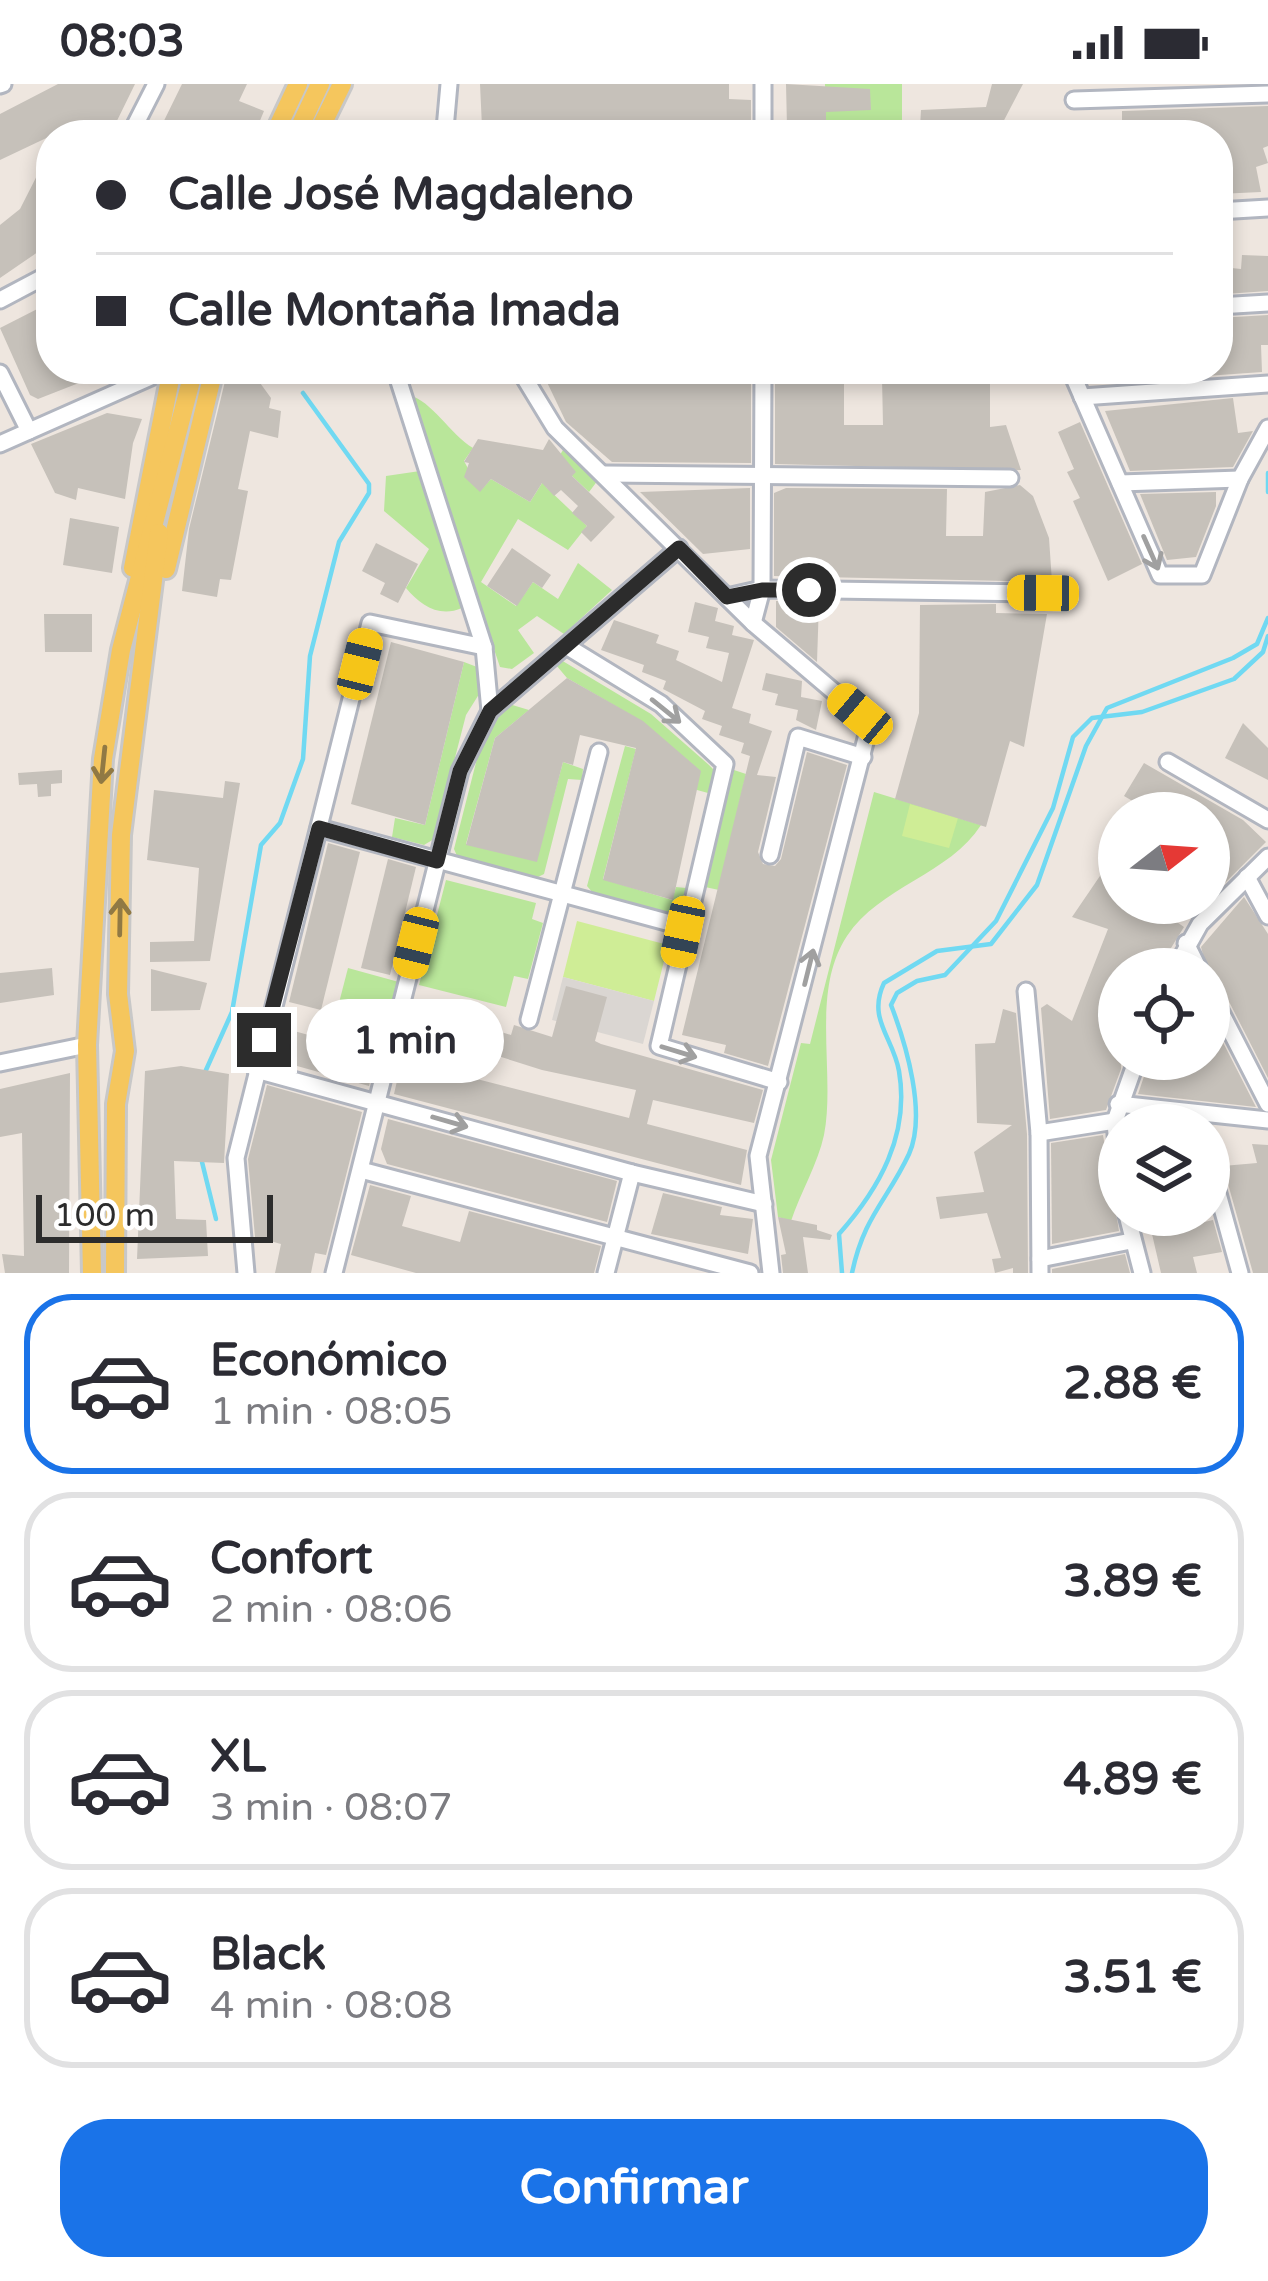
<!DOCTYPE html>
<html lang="es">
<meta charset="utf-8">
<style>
:root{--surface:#fff;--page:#f2f2f3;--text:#2b2b33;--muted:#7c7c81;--line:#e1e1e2;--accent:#1a73e8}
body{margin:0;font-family:"Varela Round",sans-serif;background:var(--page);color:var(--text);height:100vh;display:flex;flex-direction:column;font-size:45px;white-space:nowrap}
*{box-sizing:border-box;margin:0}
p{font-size:39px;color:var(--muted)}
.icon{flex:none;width:66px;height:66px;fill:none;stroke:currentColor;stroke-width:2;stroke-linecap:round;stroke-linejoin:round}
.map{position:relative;height:1189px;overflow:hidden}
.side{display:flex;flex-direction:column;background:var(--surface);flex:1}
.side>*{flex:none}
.top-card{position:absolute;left:36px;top:36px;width:1197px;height:264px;border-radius:48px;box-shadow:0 6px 18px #0003;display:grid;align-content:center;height:264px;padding:0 60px;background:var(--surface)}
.needle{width:78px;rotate:73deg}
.buttons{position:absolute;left:1098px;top:708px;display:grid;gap:24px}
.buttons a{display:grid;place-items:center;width:132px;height:132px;border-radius:50%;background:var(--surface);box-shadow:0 6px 18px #0003;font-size:60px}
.scale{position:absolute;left:36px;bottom:30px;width:237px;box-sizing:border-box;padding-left:12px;border:6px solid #2c2c2c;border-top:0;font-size:33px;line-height:42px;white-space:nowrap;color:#2c2c2c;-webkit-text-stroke:9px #fff;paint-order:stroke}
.end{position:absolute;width:54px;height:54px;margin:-27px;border:15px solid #2c2c2c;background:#fff;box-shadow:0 0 0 6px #fff}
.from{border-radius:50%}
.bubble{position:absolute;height:84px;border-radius:42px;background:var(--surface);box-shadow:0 6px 18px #0003;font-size:39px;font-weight:700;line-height:84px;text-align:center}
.car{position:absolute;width:36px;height:72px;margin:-36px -18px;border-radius:15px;box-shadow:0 0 9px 3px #0007;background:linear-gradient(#f5c518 24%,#345 0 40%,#f5c518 0 76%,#345 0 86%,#f5c518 0)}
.top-card b{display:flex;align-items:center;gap:42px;height:114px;font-size:45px}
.top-card b+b{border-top:3px solid var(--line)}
.top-card i{width:30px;height:30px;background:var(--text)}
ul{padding:21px 0 0;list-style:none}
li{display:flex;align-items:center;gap:36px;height:180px;margin:0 24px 18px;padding:0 36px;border:6px solid var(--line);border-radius:48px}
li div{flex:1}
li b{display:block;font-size:45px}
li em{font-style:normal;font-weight:700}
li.on{border-color:var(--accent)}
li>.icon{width:108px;height:108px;stroke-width:1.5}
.cta{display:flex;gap:24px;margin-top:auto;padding:24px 60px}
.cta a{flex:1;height:138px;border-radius:48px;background:var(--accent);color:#fff;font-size:48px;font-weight:700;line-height:138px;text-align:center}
.status{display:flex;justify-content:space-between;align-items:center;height:84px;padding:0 60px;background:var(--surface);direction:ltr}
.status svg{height:33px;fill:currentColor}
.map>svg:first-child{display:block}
.green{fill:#b9e69a}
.pitch{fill:#cfed96}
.plaza{fill:#dad6d2}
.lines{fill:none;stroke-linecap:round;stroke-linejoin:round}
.stream{stroke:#70d9f2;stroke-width:4.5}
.building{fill:#c6c1ba;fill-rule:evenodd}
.minor-casing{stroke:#b2b6c0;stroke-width:21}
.major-casing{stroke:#c8c8c8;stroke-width:24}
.minor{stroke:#fff;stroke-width:15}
.major{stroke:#f5c65d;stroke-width:18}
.oneway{stroke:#a0a0a0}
.oneway2{stroke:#907944}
.route{stroke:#2c2c2c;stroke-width:15}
</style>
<div class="status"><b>08:03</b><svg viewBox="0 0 49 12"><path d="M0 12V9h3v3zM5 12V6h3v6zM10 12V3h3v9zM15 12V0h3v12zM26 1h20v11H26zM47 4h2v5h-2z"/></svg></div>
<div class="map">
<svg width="1268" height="1189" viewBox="0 0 1268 1189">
<rect width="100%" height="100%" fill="#eee6df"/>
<g class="green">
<polygon points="825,0 902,0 902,42 826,42"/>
<path d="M409,311C432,317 450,350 473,364L464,377L480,407L491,395L530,418L563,366L598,396L589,408L572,392L546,403L587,442L568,466L518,435L481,498L516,522L533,498L558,515L578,479L612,506L564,550L537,532L518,546L534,569L512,585L500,583Z"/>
<path d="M420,387L462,524C439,534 420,521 406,504L429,465L384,427L386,392Z"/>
<polygon points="561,576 651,630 709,681 714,686 708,709 697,706 643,638 567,594 556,581"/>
<polygon points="464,578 477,583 481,607 466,631 434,755 424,761 392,753 395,734 425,741"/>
<polygon points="509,620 529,626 495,654 466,760 536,777 563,678 583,685 582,696 568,695 544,790 538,793 457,772 454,765 482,655"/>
<polygon points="625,662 636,665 603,795 672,816 676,803 686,804 682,826 674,830 593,809 587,802"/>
<polygon points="734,686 746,690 719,806 705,803"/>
<path d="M874,708L981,741C950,790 879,803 847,852C810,908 836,989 824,1051C818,1079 800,1110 791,1137L778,1133L771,1076L801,959L810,960Z"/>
<polygon points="446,796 536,819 532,835 543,839 528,895 514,892 506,923 419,901"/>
<polygon points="348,884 406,900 391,958 333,942"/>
</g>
<g class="pitch">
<polygon points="910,720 958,734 949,764 902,752"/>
<polygon points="577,837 668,861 654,917 563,893"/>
</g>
<polygon class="plaza" points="563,893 654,917 643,960 552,936"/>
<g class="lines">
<g class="stream">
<polyline points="1268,389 1268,408"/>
<polyline points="206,986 232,928 261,761 280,739 303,675 310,572 339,458 369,409 369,400 303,309"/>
<polyline points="202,1078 216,1135"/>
<path d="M842,1189L839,1150C879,1105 910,1051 899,987C893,953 867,935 884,899L937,867L991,860L1037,801L1086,662L1107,624L1233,574L1257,560L1268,534"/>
<path d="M852,1189C864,1132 887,1117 909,1070C927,1030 906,960 891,921L897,909L917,897L945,891L996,837L1053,724L1073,653L1092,634L1142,628L1234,595L1263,568L1268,552"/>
</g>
</g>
<g class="building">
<polygon points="58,0 135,0 110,51 59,48 0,76 0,30"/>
<polygon points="182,0 247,0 239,17 264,27 254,51 157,51"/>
<polygon points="480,0 729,0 729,15 751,16 751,40 482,43"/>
<polygon points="786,0 870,5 871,26 826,28 826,42 787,43"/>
<polygon points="992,0 1023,0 1001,42 920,43 921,26 986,23"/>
<polygon points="1268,22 1268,62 1263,64 1268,79 1256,83 1261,108 1218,110 1218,51 1043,51 1044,38 1122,38 1122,27"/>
<polygon points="51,64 51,159 0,194 0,141 20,125"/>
<polygon points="1242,171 1268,172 1268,207 1225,210 1222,183 1241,185"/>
<polygon points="51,218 51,285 112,286 38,315 30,311 0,244"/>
<polygon points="1268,231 1268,261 1261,261 1262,288 1164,295 1160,285 1218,285 1218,234"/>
<polygon points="228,285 255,292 271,314 269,324 281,327 278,354 250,347 238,405 248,407 231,496 220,495 217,513 182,507 189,445"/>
<polygon points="1083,285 1157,285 1157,288 1090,300"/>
<polygon points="751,292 751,379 612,378 566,338 545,294"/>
<polygon points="775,292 844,294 844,341 883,341 882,294 990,294 990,343 1006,341 1021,386 775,380"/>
<polygon points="1233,314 1238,349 1253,347 1233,383 1130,387 1105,327"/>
<polygon points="107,329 142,335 133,359 125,415 78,404 76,416 55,409 31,360"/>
<polygon points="1080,338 1142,480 1108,497 1073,417 1080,414 1067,388 1074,385 1058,348"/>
<polygon points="478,355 543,366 549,355 576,388 572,392 615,433 591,458 581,448 587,442 572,429 578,422 561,406 554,412 542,399 530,418 491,395 480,408 464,393 469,379 464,378"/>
<polygon points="1020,401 1033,412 1049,454 1052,498 774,492 774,409 786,404 947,405 946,452 983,452 985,408"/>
<polygon points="750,404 750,465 703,470 640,408"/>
<polygon points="1216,408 1216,422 1196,473 1167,476 1140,410"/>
<polygon points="70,434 119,443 112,489 63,481"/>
<polygon points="376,459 418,480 398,519 380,510 385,499 362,487"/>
<polygon points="512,464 551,491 542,504 533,498 517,522 487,502"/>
<polygon points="776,517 819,518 817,578 776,543"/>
<polygon points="695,518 718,524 715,537 734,542 732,551 754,556 732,624 751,630 749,639 772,647 757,691 776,693 758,768 763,780 775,782 781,775 807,668 847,681 768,982 724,969 726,961 682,951 750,672 741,669 744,659 719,651 722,642 702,635 705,627 663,605 666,597 642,588 644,581 601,566 614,536 659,551 656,559 679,567 676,576 722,598 729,569 706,564 709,553 688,548"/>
<polygon points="996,520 996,529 1047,530 1024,663 1010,657 986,743 895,715 919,629 920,521"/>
<polygon points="44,530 92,530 92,568 45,568"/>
<polygon points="391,558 464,578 425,741 351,720"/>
<polygon points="766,589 802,597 801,613 822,617 816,646 796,636 798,626 775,621 778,610 762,606"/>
<polygon points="567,594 643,637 701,687 673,816 603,796 636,664 580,651 573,681 563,678 537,778 466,761 495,654"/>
<polygon points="1243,639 1268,664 1268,696 1225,674"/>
<polygon points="1144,679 1243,736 1266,758 1218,806 1209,794 1209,729 1137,729 1141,722 1124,712"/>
<polygon points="62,686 62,699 51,700 51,712 38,713 37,700 19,701 18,689"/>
<polygon points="225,697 240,699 210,877 150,878 150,858 194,857 199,784 147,776 154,706 223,714"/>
<polygon points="328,759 360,768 321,926 289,918"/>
<polygon points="1119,764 1119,819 1149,819 1184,843 1158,885 1119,885 1121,985 1106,1026 1050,1035 1041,924 1047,920 1072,937 1108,845 1072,833"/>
<polygon points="388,775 416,783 390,891 361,884"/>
<polygon points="1244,813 1268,850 1268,994 1220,900 1209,893 1201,863"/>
<polygon points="52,884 54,911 0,919 0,889"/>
<polygon points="151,885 207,899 200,926 151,927"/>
<path d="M566,902L607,913L595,957L601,960L763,1006L754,1039L653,1016L647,1040L747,1066L741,1101L394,1010L415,919L444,929L447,918L459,922L456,934L511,951L514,941L552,953ZM438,953L542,986L636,1006L629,1034L430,983Z"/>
<polygon points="1003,925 1016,929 1027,1050 1028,1189 1013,1189 1013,1184 995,1189 992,1175 1001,1174 987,1129 940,1135 936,1113 984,1108 974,1068 1012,1041 977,1039 975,960 995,959"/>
<polygon points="1209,931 1256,1023 1138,1010 1150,975 1209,975"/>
<polygon points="287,945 366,967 369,955 380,958 369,1002 279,977"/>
<polygon points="181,982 229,990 224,1079 174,1077 176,1135 206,1136 208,1172 137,1175 145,987"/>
<polygon points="70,989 69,1189 5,1189 2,1170 24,1172 22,1049 0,1053 0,1005"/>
<polygon points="267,1001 362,1028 326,1171 315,1169 311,1189 275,1189 281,1160 255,1153 248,1075"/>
<polygon points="388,1035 617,1097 607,1138 387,1080 381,1065"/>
<polygon points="1103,1051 1119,1147 1052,1160 1051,1059"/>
<polygon points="1252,1060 1268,1061 1268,1189 1253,1189 1223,1082 1257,1079"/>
<polygon points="370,1101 411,1112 402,1142 460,1158 469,1127 601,1162 594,1189 416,1189 351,1171"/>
<polygon points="663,1109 722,1123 720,1131 753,1135 748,1170 651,1150"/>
<polygon points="778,1133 817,1141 817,1146 832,1151 830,1156 803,1153 808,1189 783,1189 781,1171 786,1170"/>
<polygon points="1213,1136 1222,1168 1193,1173 1197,1189 1161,1189 1152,1150"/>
<polygon points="1125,1170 1130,1189 1052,1189 1052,1185"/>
</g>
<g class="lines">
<g class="minor-casing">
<g id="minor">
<polyline points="449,0 445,45 452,51"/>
<polyline points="763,0 763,51"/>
<polyline points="0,1 3,0"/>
<polyline points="1074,16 1268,10"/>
<polyline points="130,51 156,0"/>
<polyline points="1218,127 1268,124"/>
<polyline points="0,216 51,189"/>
<polyline points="1218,222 1268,219"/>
<polyline points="395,285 484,563 490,627"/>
<polyline points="519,285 555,344 753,539 860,630 869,643 758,1072 771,1189"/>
<polyline points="1070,285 1160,491 1202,491 1240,395 1268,344"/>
<polyline points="0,289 29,347"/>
<polyline points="1082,313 1268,300"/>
<polyline points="0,360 169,285"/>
<polyline points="605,390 1010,394"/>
<polyline points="1120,399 1240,395"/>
<polyline points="727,513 762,505 1043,509"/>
<polyline points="753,539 762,505 763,285"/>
<polyline points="568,563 661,620 725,680 659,962 779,998"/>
<polyline points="1168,678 1268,736"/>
<polyline points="319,744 685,843"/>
<polyline points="770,771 798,653 863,673"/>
<polyline points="1247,793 1268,832"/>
<polyline points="1186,859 1199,885"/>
<polyline points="1175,885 1200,840 1268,773"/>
<polyline points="1209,905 1268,1020"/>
<polyline points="1026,907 1039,1049 1040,1189"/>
<polyline points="529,936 599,668"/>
<polyline points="0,979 87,961"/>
<polyline points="256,986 632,1089 764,1120"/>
<polyline points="1118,1020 1268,1036"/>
<polyline points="1039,1049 1115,1037"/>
<polyline points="1209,1077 1240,1189"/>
<polyline points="361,1086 750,1189"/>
<polyline points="1119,1090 1115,1037 1137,975"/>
<polyline points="1127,1131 1142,1189"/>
<polyline points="1040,1175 1131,1157"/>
<polyline points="246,1189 236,1074 370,539 484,563"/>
<polyline points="334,1189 460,687 490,627 679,464"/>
<polyline points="606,1189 632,1089"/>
</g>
</g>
<g class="major-casing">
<g id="major">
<polyline points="274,51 298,0"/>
<polyline points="296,51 320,0"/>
<polyline points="317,51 342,0"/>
<polyline points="133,484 172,285"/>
<polyline points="166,485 214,285"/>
<polyline points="92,1189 87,961 103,675 121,566 194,285"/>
<polyline points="115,1189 116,1020 125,967 118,910 121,751 159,449"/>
</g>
</g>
<use href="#minor" class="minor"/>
<use href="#major" class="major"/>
</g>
<defs><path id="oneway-shaft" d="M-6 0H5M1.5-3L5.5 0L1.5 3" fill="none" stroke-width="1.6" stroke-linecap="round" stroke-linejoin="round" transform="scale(3)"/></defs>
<g class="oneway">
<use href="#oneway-shaft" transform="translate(1151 469) rotate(66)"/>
<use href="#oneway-shaft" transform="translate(666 627) rotate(39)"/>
<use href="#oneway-shaft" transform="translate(809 883) rotate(-76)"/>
<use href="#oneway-shaft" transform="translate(679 968) rotate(17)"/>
<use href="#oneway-shaft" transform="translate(450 1038) rotate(16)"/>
</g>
<g class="oneway2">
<use href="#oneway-shaft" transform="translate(103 681) rotate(96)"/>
<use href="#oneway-shaft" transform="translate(120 833) rotate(-89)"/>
</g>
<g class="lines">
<polyline class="route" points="264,956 319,744 437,777 460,687 490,627 679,464 727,513 762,506 809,506"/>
</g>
</svg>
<div class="buttons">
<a><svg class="needle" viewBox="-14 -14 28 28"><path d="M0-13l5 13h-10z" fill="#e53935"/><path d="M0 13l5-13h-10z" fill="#7c7c81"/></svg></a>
<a><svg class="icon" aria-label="locate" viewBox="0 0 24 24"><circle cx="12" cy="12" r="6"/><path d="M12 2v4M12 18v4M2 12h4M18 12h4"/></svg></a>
<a><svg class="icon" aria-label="layers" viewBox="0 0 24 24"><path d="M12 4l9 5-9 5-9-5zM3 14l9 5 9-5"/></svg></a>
</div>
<div class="scale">100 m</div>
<i class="end from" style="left:809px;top:506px"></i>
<i class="end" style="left:264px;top:956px"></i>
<div class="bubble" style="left:306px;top:915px;width:198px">1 min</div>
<i class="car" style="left:1043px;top:509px;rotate:271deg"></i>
<i class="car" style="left:360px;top:580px;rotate:14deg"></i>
<i class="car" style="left:860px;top:630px;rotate:310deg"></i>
<i class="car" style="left:683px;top:848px;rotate:192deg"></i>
<i class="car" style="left:416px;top:859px;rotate:194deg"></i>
<div class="top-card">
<b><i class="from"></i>Calle José Magdaleno</b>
<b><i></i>Calle Montaña Imada</b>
</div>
</div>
<section class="side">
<ul>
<li class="on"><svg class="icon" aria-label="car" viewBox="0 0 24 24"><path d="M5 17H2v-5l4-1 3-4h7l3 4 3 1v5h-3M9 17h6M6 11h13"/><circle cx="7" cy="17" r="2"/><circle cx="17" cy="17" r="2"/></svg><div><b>Económico</b><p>1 min · 08:05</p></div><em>2.88 €</em></li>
<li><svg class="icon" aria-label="car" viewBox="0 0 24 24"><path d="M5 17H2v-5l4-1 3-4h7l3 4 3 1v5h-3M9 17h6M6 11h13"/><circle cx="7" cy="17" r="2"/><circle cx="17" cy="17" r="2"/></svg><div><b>Confort</b><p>2 min · 08:06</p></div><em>3.89 €</em></li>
<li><svg class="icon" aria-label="car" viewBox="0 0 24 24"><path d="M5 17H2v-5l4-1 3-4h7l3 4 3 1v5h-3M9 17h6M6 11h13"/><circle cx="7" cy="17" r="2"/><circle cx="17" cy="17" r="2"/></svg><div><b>XL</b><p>3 min · 08:07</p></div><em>4.89 €</em></li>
<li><svg class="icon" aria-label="car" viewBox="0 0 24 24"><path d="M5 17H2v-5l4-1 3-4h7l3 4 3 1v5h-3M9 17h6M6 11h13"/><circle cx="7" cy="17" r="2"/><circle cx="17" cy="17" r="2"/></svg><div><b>Black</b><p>4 min · 08:08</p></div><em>3.51 €</em></li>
</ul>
<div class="cta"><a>Confirmar</a></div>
</section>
